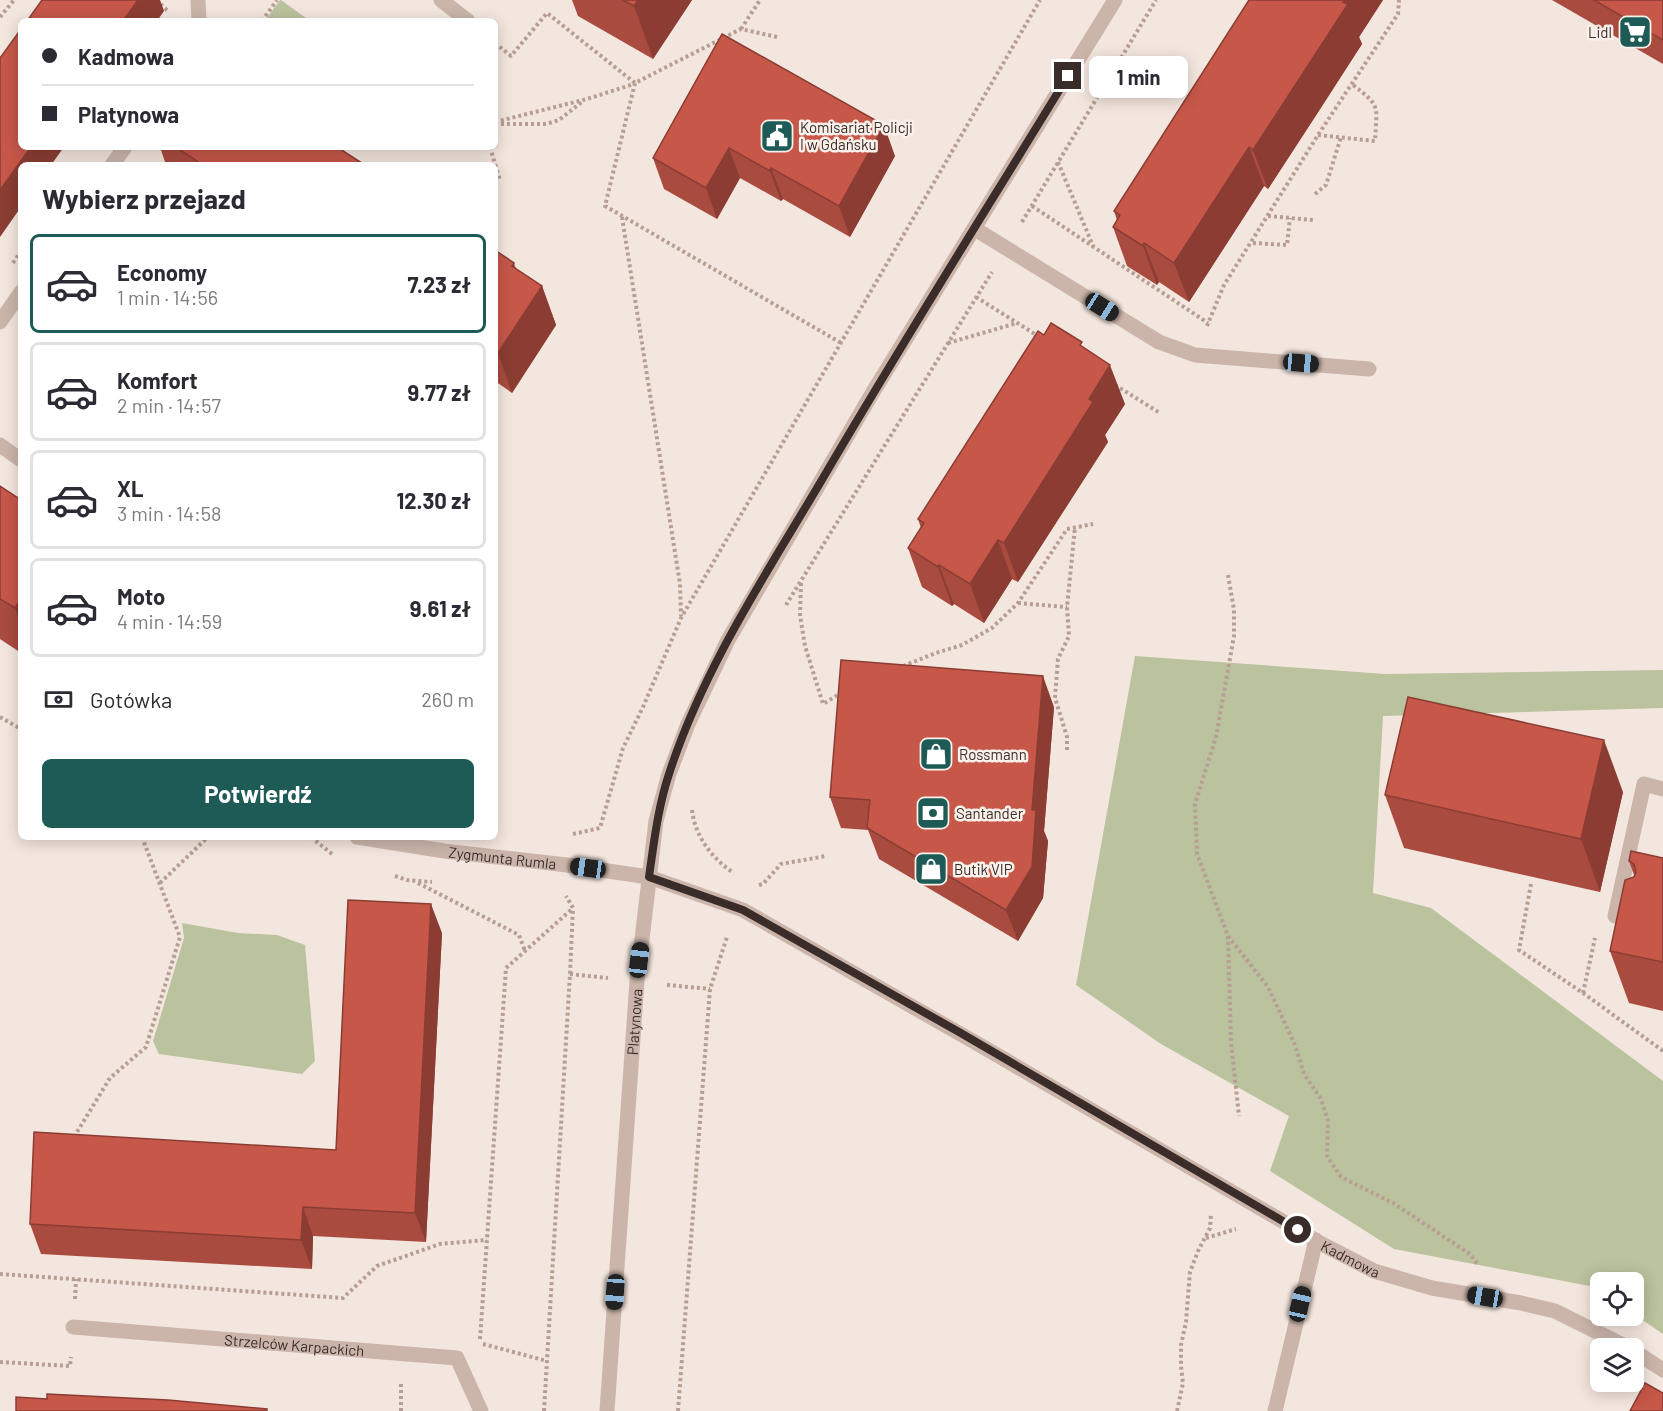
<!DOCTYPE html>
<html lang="pl">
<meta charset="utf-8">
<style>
:root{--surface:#fff;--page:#f2f2f3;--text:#2b2b33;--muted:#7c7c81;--line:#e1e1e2;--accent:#1e5b57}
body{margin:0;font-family:Barlow,sans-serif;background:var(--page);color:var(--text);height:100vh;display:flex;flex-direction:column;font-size:22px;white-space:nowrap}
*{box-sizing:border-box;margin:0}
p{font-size:20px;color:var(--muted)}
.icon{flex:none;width:33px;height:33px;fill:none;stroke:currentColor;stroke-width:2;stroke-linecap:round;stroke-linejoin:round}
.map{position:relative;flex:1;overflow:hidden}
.panel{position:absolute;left:18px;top:162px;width:480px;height:678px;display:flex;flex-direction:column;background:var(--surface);border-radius:9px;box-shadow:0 3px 15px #0003}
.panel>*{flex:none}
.top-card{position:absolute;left:18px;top:18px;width:480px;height:132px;border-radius:9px;box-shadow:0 3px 15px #0003;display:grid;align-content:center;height:132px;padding:0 24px;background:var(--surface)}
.tools{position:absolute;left:1590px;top:1272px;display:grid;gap:12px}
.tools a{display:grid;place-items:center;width:54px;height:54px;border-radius:9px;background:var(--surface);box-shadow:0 3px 15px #0003;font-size:30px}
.end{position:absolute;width:27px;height:27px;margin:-14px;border:8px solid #392c29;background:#fff;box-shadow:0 0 0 3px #fff}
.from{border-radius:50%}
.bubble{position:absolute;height:42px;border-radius:9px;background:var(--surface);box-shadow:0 3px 15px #0003;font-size:20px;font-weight:700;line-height:42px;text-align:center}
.car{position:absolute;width:18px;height:36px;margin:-18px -9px;border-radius:8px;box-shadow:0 0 4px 2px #0007;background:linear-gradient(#222 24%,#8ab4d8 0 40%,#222 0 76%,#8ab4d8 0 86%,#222 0)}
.top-card b{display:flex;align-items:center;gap:21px;height:57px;font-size:22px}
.top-card b+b{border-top:2px solid var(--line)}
.top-card i{width:15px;height:15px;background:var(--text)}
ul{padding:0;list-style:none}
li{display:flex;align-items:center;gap:18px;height:99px;margin:0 12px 9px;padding:0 12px;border:3px solid var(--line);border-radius:9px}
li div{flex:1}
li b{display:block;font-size:22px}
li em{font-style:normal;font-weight:700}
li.selected{border-color:var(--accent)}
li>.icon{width:54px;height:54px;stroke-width:1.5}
h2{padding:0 24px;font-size:27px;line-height:72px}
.pay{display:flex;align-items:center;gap:15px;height:66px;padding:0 24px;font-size:22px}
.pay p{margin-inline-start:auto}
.button{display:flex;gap:12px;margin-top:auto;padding:12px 24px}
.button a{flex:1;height:69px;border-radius:9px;background:var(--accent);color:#fff;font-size:24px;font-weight:700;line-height:69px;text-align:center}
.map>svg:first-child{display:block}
.green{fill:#bbc29e}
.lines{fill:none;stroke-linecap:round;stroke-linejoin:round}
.path{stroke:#b79e94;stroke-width:4;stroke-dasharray:3 3;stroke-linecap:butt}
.service{stroke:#cbb5aa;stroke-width:15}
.minor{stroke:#cbb5aa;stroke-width:15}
.tertiary{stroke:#cbb5aa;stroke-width:15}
.wall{fill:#aa4b3f}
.shaded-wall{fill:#8b3d33}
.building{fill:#c65749;stroke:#8b3d33;stroke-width:1.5}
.route{stroke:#392c29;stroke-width:8}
.labels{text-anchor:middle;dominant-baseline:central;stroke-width:5;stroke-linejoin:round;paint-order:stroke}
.poi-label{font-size:15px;fill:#392c29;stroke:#faf1eb;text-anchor:start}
.street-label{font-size:15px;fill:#392c29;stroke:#faf1eb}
</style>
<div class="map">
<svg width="1663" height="1411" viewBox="0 0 1663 1411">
<rect width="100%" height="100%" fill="#f3e6de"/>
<g class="green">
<polygon points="280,0 281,0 310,21 265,21"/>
<polygon points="1135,656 1385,674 1663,670 1663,708 1383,716 1373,893 1431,908 1663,1081 1663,1334 1634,1314 1634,1282 1600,1282 1600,1291 1595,1287 1394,1249 1270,1171 1289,1116 1161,1044 1076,985"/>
<polygon points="182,923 238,933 277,935 305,945 315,1061 302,1074 159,1054 153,1041 184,938"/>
</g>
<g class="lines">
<g class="path">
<polyline points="156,0 169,12"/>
<polyline points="0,17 14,0"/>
<polyline points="262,21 277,0"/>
<polyline points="741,29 760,0"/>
<polyline points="777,37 741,29 635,83 605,206 841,343"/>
<polyline points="495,43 511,56 547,13 635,83"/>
<polyline points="495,122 587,99 634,84"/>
<polyline points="495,124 546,124 559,120 583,101"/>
<path d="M1318,135L1375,141C1377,104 1381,107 1352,84"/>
<polyline points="490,147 500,180"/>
<polyline points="1058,162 1093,246"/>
<polyline points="1315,194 1326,185 1341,137"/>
<polyline points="1032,206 1208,323"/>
<polyline points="1268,216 1313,220"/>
<polyline points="622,217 680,584 681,616"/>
<polyline points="1022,222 1156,0"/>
<polyline points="1253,243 1287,245 1290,218"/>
<polyline points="13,263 21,251"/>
<polyline points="976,297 1038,336"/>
<polyline points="1207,326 1224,285 1318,135 1398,14 1399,0"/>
<polyline points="948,343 1017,323"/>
<polyline points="1115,385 1160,413"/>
<polyline points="1228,575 1234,610 1234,636 1216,737 1195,804 1197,854 1228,936 1231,1042 1239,1116"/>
<polyline points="801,583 800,615 805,646 823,704 841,693"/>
<polyline points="1018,603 1067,607"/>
<polyline points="786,605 992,272"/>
<polyline points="903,666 936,653 962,645 992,628 1018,603 1067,529 1093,524"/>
<polyline points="0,717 21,729"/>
<polyline points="1067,750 1067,737 1055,698 1058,659 1069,636 1067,607 1075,527"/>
<path d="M692,810C695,836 712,859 734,873"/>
<polyline points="573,834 600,828 623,748 643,707 681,618 1040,0"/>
<polyline points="311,837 332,854"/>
<polyline points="395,876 407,880 432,882"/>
<polyline points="160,883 208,837"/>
<polyline points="418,883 519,935 525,951"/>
<polyline points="1531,884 1519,950 1583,993 1663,1051"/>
<polyline points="759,885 763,884 781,864 826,856"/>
<polyline points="1228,936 1268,987 1295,1045 1304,1074 1321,1099 1328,1121 1327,1156 1341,1177 1393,1203 1470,1254 1478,1265"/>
<polyline points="570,974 608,978"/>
<polyline points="667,985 710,989"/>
<polyline points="1583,993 1595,938"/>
<polyline points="74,1137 110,1078 146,1047 180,937 142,837"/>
<polyline points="1206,1238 1236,1229"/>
<polyline points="0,1274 343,1298 377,1266 440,1244 487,1240"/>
<polyline points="75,1299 76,1279"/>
<polyline points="480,1339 506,968 572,909"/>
<polyline points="483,1344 547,1361"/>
<polyline points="0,1362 70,1366 71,1357"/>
<polyline points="401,1411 401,1382"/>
<polyline points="544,1411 570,974 573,908 566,896"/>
<polyline points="678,1411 710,989 727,937"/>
<polyline points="1177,1411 1183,1383 1181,1366 1181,1345 1186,1322 1190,1272 1198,1251 1210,1228 1211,1214"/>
</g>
<g class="service">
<polyline points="975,229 1159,342 1195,355 1369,369"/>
<polyline points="1636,921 1615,916 1644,784 1663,789"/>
<polyline points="1275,1411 1316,1240"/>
</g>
<g class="minor">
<polyline points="198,0 199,21"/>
<polyline points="441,0 468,21"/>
<polyline points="112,165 125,147"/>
<polyline points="0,322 21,292"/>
<polyline points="0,445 21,460"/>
<path id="s1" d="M357,837L444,851L567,865L649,877L743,910L978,1044L1320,1243L1374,1271L1432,1288L1521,1303L1555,1311L1629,1348"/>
<path id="s2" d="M73,1327L457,1358L481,1411"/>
<polyline points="1634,1351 1663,1370"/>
</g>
<path class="tertiary" id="s3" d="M607,1411L637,981L656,821L669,774L688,724L728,640L873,392L1115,0"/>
</g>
<g class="wall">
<polygon points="572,0 692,0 653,59 578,16"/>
<polygon points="1249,0 1383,0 1359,37 1362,44 1319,111 1268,189 1264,186 1189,302 1159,282 1157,285 1127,266 1113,227 1117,220 1114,211"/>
<polygon points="1552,0 1663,0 1663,64"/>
<polygon points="722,34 895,156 850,237 783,199 781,201 740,178 717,219 664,189 653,158"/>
<polygon points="160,147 337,147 365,165 166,165"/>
<polygon points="495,250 514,263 516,269 542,286 556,325 512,393 495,381"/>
<polygon points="1083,347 1125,404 1105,435 1108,442 1018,582 1012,579 984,623 954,604 952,606 922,587 908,548 921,528 918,519"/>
<polygon points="0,486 21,500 21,653 0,639"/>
<polygon points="1054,707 1044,831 1048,841 1043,898 1018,941 879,859 868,830 841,828 830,797"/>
<polygon points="1623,792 1600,892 1404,848 1385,795"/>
<polygon points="1663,858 1663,1011 1629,1003 1610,951 1634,875 1629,861"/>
<polygon points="442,933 426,1242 313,1236 312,1269 41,1254 30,1224 336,1150"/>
</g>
<g class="shaded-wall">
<polygon points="138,0 160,0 164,11 157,21 123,21"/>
<polygon points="638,0 692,0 653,59 634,6"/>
<polygon points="1344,0 1383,0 1359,37 1362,44 1268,189 1253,150"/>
<polygon points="884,125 895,156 850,237 839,206"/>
<polygon points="31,147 64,147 51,165 21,165 21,207 0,237 0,190"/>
<polygon points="1249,147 1264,186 1189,302 1174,263"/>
<polygon points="729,148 740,178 717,219 706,188"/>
<polygon points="771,168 783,199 781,201 770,171"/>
<polygon points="1144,243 1159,282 1157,285 1143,246"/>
<polygon points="542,286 556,325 512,393 498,353"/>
<polygon points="1110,365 1125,404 1105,435 1108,442 1018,582 1004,543 1089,399"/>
<polygon points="998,540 1012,579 984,623 970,584"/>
<polygon points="939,565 954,604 952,606 938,567"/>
<polygon points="21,599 21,625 15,608"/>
<polygon points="1043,676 1054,707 1044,831 1048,841 1043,898 1018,941 1006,910 1032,810"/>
<polygon points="1604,740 1623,792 1600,892 1581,839"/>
<polygon points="431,904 442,933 426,1242 415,1213"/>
<polygon points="303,1207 313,1236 312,1269 301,1240"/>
</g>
<g class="building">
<polygon points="42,0 138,0 123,21 27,21"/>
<polygon points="623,0 638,0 634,6"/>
<polygon points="1249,0 1344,0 1343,2 1348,4 1253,150 1249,147 1174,263 1144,243 1143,246 1113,227 1120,215 1114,211"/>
<polygon points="1594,0 1663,0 1663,40"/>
<polygon points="21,29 21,147 31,147 0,190 0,58"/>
<polygon points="722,34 884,125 839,206 771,168 770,171 729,148 706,188 653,158"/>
<polygon points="176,147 337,147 365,165 203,165"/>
<polygon points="495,250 514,263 512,266 542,286 498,353 495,351"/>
<polygon points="1051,323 1082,342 1080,345 1110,365 1089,399 1093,402 1004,543 998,540 970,584 939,565 938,567 908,548 924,523 918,519 1038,331 1044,335"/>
<polygon points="0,486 21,500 21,599 15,608 0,599"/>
<polygon points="841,660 1043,676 1032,810 1036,810 1032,867 1006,910 867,828 870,800 830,797"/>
<polygon points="1408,697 1604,740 1581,839 1385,795"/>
<polygon points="1631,851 1663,858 1663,962 1610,951 1625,880 1634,877 1636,872 1634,864 1629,861"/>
<polygon points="348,900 431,904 415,1213 303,1207 301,1240 30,1224 34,1132 336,1150"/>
<polygon points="1645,1383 1663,1393 1663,1411 1630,1411"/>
<polygon points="47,1394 168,1400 267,1409 267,1411 16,1411 16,1397 47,1399"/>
</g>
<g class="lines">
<path class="route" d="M1068,76C986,210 902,343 823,478C767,573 703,668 669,774C658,807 654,842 649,877L743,910L959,1032L1298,1230"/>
</g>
<defs>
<g id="supermarket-square" transform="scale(1.725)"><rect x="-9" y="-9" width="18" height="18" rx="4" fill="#1e5b57" stroke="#faf1eb"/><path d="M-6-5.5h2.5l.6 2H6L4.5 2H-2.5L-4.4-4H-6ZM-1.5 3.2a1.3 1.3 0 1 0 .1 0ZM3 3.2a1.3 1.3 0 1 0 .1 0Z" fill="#fff"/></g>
<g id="civic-square" transform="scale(1.725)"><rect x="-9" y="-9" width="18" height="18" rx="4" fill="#1e5b57" stroke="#faf1eb"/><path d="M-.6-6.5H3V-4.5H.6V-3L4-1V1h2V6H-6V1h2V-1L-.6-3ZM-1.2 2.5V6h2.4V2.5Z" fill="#fff"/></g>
<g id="shop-square" transform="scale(1.725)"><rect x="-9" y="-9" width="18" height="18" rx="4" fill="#1e5b57" stroke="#faf1eb"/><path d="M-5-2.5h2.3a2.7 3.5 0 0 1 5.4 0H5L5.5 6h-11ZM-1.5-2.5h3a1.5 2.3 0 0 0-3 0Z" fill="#fff"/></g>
<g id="bank-square" transform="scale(1.725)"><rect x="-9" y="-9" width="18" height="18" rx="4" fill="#1e5b57" stroke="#faf1eb"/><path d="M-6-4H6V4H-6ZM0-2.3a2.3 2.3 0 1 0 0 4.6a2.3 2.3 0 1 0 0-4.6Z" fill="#fff"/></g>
</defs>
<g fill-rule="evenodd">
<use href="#supermarket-square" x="1635" y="32"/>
<use href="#civic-square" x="777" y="136"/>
<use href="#shop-square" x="936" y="754"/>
<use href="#bank-square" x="933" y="813"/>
<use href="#shop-square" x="931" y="869"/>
</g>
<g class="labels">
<g class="poi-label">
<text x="1612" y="32" text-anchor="end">Lidl</text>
<text x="800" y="127">Komisariat Policji<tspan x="800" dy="17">I w Gdańsku</tspan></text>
<text x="959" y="754">Rossmann</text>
<text x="956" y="813">Santander</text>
<text x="954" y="869">Butik VIP</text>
</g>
<g class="street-label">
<text stroke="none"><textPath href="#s1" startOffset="147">Zygmunta Rumla</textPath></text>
<text stroke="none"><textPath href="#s3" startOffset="390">Platynowa</textPath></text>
<text stroke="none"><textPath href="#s1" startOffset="1095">Kadmowa</textPath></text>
<text stroke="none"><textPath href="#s2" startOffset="222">Strzelców Karpackich</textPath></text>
</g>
</g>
</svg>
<div class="tools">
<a><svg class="icon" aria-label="locate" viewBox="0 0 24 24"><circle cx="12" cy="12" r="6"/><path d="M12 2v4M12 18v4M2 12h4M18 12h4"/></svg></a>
<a><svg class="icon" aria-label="layers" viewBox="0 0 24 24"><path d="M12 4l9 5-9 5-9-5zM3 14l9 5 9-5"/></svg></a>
</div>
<i class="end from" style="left:1298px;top:1230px"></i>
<i class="end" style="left:1068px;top:76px"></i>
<div class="bubble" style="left:1089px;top:56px;width:99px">1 min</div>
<i class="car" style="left:1102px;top:307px;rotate:122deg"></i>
<i class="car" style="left:1301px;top:363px;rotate:95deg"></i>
<i class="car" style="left:588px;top:868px;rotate:278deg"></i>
<i class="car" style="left:639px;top:960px;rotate:7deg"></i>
<i class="car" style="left:615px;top:1292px;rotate:184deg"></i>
<i class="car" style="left:1485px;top:1297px;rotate:280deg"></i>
<i class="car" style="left:1300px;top:1304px;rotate:13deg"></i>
<div class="top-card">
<b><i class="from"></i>Kadmowa</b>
<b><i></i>Platynowa</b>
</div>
<section class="panel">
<h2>Wybierz przejazd</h2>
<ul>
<li class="selected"><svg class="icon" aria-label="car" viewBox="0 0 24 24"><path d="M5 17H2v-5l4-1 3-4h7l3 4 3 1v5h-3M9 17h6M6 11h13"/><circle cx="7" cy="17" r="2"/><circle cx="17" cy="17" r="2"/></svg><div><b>Economy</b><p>1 min · 14:56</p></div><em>7.23 zł</em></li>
<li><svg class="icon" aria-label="car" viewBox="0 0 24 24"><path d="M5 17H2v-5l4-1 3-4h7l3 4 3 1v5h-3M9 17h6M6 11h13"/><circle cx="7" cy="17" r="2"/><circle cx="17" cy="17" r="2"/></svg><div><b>Komfort</b><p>2 min · 14:57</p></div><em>9.77 zł</em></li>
<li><svg class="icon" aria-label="car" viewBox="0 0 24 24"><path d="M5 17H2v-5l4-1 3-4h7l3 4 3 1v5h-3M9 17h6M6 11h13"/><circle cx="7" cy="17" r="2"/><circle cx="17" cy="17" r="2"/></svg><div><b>XL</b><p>3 min · 14:58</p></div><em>12.30 zł</em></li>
<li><svg class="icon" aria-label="car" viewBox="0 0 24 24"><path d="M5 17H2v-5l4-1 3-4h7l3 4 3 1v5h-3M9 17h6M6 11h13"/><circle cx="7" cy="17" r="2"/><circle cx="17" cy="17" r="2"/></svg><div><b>Moto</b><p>4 min · 14:59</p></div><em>9.61 zł</em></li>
</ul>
<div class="pay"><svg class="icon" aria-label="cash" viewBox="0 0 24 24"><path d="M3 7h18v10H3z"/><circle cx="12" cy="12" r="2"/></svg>Gotówka<p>260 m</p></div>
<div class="button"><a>Potwierdź</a></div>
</section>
</div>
